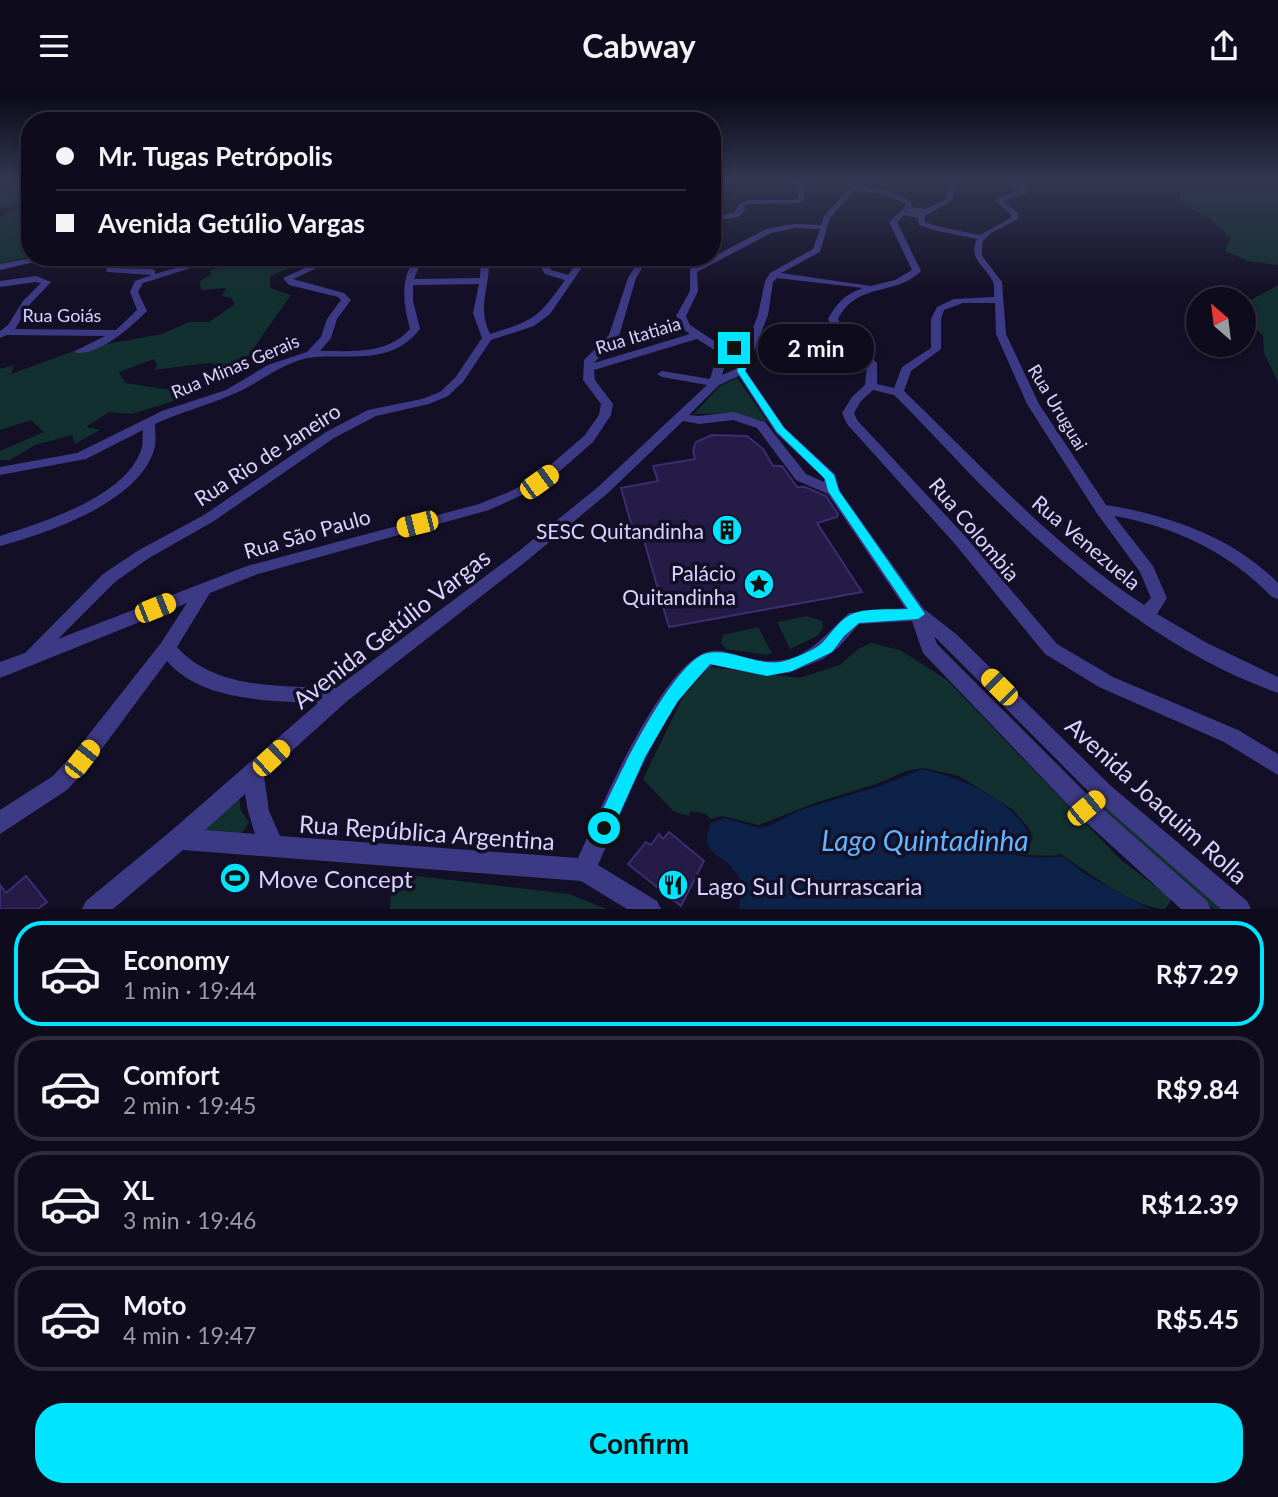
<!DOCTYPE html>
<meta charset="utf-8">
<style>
:root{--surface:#0e0b1c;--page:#171425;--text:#f1f3f6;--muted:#9b9ba3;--line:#2e2b3b;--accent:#00e5ff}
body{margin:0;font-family:Lato,sans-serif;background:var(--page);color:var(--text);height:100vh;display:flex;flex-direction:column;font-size:26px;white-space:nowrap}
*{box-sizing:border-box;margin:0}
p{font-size:23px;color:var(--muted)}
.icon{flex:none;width:38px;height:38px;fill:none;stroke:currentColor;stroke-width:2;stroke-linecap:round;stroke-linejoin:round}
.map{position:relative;height:818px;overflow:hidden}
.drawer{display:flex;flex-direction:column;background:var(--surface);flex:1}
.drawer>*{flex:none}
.top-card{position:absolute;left:21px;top:21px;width:700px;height:154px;border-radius:28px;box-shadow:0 4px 10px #0003,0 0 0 2px var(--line);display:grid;align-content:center;height:154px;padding:0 35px;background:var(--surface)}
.needle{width:46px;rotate:332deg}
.fabs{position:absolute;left:1186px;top:196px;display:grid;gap:14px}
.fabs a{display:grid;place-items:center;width:70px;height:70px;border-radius:50%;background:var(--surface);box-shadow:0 4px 10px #0003,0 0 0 2px var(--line);font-size:35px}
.end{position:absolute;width:32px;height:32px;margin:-16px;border:9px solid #00e5ff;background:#111;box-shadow:0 0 0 4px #111}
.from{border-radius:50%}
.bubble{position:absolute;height:49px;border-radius:24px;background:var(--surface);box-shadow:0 4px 10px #0003,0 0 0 2px var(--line);font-size:23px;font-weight:700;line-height:49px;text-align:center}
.car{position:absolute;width:21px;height:42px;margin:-21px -10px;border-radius:9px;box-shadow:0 0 5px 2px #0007;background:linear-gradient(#f5c518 24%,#345 0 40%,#f5c518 0 76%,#345 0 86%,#f5c518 0)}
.top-card b{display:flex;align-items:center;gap:24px;height:66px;font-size:26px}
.top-card b+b{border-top:2px solid var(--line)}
.top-card i{width:18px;height:18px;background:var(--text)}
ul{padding:12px 0 0;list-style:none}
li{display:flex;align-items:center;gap:21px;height:105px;margin:0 14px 10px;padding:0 21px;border:4px solid var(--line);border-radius:28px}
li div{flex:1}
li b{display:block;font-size:26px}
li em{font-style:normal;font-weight:700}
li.on{border-color:var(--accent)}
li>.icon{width:63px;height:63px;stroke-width:1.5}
.cta{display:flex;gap:14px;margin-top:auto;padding:14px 35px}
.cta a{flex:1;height:80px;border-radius:28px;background:var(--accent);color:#111;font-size:28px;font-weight:700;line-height:80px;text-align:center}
header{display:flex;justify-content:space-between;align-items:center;height:91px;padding:0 35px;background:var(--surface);font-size:32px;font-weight:700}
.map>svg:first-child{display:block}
.green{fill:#12302f}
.water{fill:#0c2248}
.building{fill:#241b47;stroke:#3b2d73;stroke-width:2}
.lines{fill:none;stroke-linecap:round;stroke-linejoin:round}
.minor{fill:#3d3a85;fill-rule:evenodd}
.route{fill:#00e5ff}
.labels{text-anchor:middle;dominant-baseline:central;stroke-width:7;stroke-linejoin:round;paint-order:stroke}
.far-street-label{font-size:18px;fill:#d9d4ff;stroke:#130f26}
.street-label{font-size:21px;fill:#d9d4ff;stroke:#130f26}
.poi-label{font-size:21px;fill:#d9d4ff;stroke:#130f26;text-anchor:end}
.near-street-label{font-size:24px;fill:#d9d4ff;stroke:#130f26}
.near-poi-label{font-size:24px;fill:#d9d4ff;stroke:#130f26;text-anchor:start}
.near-water-label{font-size:28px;font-style:italic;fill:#62b6ff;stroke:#130f26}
</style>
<header><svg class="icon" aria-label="menu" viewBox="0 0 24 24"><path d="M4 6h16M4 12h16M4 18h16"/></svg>Cabway<svg class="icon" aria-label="share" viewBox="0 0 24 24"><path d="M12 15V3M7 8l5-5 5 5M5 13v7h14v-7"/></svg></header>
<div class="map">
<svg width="1278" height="818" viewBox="0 0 1278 818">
<rect width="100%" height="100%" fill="#130f26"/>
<g class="green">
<polygon points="0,88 30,88 30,102 14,115 0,118"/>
<polygon points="1200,88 1261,88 1278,92 1278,174 1248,170 1225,160 1231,147 1206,125 1180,111 1180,101 1186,92"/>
<polygon points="30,110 31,166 0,173 0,126"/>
<polygon points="265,166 311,166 270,186 270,197 291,204 239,278 209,272 154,279 157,274 154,268 119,281 125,292 172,299 183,307 132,323 109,321 86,336 100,339 75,353 72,344 35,354 10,369 0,369 0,360 44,341 31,329 0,339 0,278 14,274 11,283 79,258 162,243 189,231 209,231 235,213 231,207 222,205 226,197 201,199 200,190 211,184 210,179"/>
<polygon points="1278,194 1278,291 1264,262 1263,245 1244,226 1244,213"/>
<polygon points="737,287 768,331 734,322 694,323 720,295"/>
<polygon points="807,525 822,530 823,537 817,545 790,558 777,531"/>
<polygon points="758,536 772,562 767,564 726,558 721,552 723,544"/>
<path d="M871,552L900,559L947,589L1121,769L1172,808L1165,818C1135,818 1086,780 1061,763C1046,767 1032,763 1017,764L1012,757L1016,753H1030L1033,747L1028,736L1012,718L959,685L924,677L906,680L879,692L815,712L759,734L722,725L711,728L706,723L691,720L689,725L673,720L643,688L684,604L709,576L799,587L840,574L858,558Z"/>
<polygon points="239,707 241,720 249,731 242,742 209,743 205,738"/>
<polygon points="1104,714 1225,818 1214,818 1099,718"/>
<polygon points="391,782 569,803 607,818 390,818"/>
</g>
<path class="water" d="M922,678C964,688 1012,707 1032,748L1027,754L1012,753L1016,764C1022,766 1057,768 1063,765L1085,783L1149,818H739C739,807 743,796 738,785C726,761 696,766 711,732L724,727L760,737L769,735L800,719L880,695Z"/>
<g class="building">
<polygon points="712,344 747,345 763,358 773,375 782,375 797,396 805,396 826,405 838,423 837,426 817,432 862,501 669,536 643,446 635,446 621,397 658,390 653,375 695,368 693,359 696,351"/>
<polygon points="669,741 704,770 681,815 628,773 646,751 651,754 659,743 663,748"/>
<polygon points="26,785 47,811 38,818 0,818 0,794 6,802"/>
</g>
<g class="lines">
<g class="minor">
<polygon points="731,88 740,88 712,96 712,92"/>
<polygon points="795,88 801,88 800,90 805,94 804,108 799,112 750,113 744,115 745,119 739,126 712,130 712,126 734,122 739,113 749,109 795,109 798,107 799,95 793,90"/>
<path d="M858,88H864L858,96L889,100L911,111L912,116L925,118L945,109L950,98L941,88H947L956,98L951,110L925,125V131L936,135L980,144L1011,127V124L996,110V108L1021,99L996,88L1020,93L1028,99V101L1003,110L1018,122V128L991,142L983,150L982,157V165L1002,191L1006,243L1039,313L1106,414C1168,424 1233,446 1278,492V508L1272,506C1230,462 1174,435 1114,425L1153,475L1167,507L1157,523L1207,552L1278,586V602C1171,564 1074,486 994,407C960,374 928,337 894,304L873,299L861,310L854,322L857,329L965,445L1057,553L1113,586L1238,639L1278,663V684L1224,651L1099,596L1045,563L955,453L847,333L842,322L852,306L865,294L867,273L836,244L828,228C837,212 845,203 863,197L777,187L773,191L768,224L746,280L784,336L835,383L840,400L924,518L956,543L1111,695L1247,810L1251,818H1221L1097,709L934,545L937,553L1094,710L1207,810L1211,818H1181L1078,724L923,562L912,530L859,533L839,556L823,568L789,582L760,584L713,574C664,608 623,719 598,774L657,810L661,818H627L581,790L183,759L113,818H82L86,810L171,740L318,612C269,610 201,610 167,570L89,675L67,699L0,743V719L53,685L75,661L161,552L187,512L0,587V571L25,562L103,483L139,459L204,424L326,341L368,319L422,308L440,301L455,287L482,247L473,222L479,193L413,194V210L420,238C392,274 354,263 315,266C283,269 260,293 231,304C206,315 180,321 155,333C155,340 156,348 155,355C143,410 48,442 0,455V445C43,431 129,405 142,356C143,351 142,344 143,339L86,368L0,384V376L77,362L162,320L226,299L268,274L307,261L321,246L327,228L341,209L338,206L289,194L283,187L329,166H341L293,188L344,202L351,209L337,228L331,247L320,260C352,260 387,264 410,238C403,212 400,190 415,166H423L414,188L480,187L481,166H489C491,196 476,213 490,243C535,229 538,227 565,189L545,183L534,166H542L551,179L568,184L581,166H589L550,223L534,235L491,249L463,291L448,305L429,313L376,325L334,347L214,430L149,467L115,491L58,548L247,475L479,413L509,401L534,388L584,345L599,324L601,313L583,289L584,269L609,244L628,187L641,166H649L636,187L619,245L594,272L690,243L683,238L676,225L690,200V178L766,138L794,133L821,134L824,125ZM855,99L885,103L905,113V116L889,131L912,179L895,189L871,195L781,182L820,161L830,127ZM904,124L918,127L919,134L934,139L977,148C968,167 983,173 992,189C995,194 994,200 994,206L954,208L937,216L931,228V257L902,276L894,297L877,293V272L844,241L838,228C858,190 895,206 921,180L897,131ZM794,137L820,138L813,158L770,182L765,190L758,224L746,255L725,257L690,234L686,225L698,200L697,181L771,142ZM963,212H995L996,243L1027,313L1096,421L1140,481L1151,507L1144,514C1053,455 982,375 904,300L911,280L941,258V228L944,219ZM697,248L718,261L710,288L662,280L657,283L662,286L707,294L598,396L519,460L336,597C283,595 215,599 177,556L210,502L258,483L489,419L544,394L593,351L611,324L613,313L595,289L594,279ZM743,262L736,278L722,284L728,263ZM739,285L776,342L824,387V391L806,383L765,331L734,321L699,325L689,324L719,294ZM733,329L757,337L796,389L828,403L905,517L849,522C818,550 801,578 753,568C740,566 725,558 711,560C663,567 598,724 578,767L280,745L269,720L264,685L346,611L529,468L608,402L683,330L699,333ZM245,703L248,720L255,743L205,739Z"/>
<polygon points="38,166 56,166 0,179 0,173"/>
<path d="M113,166H121L115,177L152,178L155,179V183L212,166H226L143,192L138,201L147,220L145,222C130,237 99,264 76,262L75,260L105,245L7,244L0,247V240L8,234L23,210L41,192L36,191L0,196V190L36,185L51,191L30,213L15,238L116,239L137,219L130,201L135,190L152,184L107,181L106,179Z"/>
</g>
</g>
<linearGradient id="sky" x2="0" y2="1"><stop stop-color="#0a0815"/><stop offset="0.44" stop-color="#333752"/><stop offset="1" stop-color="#333752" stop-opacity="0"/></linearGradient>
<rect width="1278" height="202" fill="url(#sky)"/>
<path class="route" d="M731,255L752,257L745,280L784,337L834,384L839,400L925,523L918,528L859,532L844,545L832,561L792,580L767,585L710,573L677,611L645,666L610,744L604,746L597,744L595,737C609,703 673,567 708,562C737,557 762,580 791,568C801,564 817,558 824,550C832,541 839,530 850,524C864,516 892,519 908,518L828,400L825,388L777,341L737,280L744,260L731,259Z"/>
<defs>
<g id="building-disc" transform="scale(1.575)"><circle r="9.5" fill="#00e5ff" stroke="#130f26"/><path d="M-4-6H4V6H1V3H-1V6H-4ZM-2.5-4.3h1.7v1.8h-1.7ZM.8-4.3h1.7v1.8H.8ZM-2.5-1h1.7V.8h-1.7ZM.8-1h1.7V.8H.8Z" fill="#111"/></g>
<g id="sight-disc" transform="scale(1.575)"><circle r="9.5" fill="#00e5ff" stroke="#130f26"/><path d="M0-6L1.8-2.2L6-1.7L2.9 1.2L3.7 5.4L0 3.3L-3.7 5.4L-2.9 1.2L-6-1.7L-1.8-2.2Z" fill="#111"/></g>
<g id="stadium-disc" transform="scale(1.575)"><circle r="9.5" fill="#00e5ff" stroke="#130f26"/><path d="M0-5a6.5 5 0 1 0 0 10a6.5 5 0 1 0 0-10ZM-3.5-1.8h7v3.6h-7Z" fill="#111"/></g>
<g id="restaurant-disc" transform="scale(1.575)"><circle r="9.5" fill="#00e5ff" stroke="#130f26"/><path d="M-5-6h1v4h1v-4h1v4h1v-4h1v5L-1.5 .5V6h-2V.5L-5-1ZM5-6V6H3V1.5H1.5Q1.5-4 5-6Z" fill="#111"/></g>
</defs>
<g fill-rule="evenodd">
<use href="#building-disc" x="727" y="439"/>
<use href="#sight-disc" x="759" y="493"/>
<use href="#stadium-disc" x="235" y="787"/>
<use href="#restaurant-disc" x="673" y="794"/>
</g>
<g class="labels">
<g class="far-street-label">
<text x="62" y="224">Rua Goiás</text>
<text transform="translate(638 244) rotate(-17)">Rua Itatiaia</text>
<text transform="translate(235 275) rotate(-23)">Rua Minas Gerais</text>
<text transform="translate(1058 316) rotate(59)">Rua Uruguai</text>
</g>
<g class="street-label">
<text transform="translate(267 363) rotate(-33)">Rua Rio de Janeiro</text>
<text transform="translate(975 438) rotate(50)">Rua Colombia</text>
<text transform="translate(307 442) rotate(-16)">Rua São Paulo</text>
<text transform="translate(1087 451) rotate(40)">Rua Venezuela</text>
</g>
<g class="poi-label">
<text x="704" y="439">SESC Quitandinha</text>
<text x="736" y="481">Palácio<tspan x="736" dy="24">Quitandinha</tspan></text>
</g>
<g class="near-street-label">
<text transform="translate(391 537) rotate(-38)">Avenida Getúlio Vargas</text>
<text transform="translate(1157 709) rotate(42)">Avenida Joaquim Rolla</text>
<text transform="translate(427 741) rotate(4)">Rua República Argentina</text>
</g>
<g class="near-poi-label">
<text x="258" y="787">Move Concept</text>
<text x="696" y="794">Lago Sul Churrascaria</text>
</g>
<g class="near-water-label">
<text x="925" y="749">Lago Quintadinha</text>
</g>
</g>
</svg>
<div class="fabs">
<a><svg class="needle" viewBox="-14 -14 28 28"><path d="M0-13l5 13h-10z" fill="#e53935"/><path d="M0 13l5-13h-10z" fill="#9b9ba3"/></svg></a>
</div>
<i class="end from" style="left:604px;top:737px"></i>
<i class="end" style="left:734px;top:257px"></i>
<div class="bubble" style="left:758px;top:233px;width:116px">2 min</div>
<i class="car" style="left:539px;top:391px;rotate:54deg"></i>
<i class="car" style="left:417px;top:433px;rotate:256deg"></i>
<i class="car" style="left:155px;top:517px;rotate:68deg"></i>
<i class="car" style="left:999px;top:596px;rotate:315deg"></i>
<i class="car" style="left:271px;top:667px;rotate:47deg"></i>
<i class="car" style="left:82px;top:668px;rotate:38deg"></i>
<i class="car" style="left:1086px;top:717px;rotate:50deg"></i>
<div class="top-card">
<b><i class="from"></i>Mr. Tugas Petrópolis</b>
<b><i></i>Avenida Getúlio Vargas</b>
</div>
</div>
<section class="drawer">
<ul>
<li class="on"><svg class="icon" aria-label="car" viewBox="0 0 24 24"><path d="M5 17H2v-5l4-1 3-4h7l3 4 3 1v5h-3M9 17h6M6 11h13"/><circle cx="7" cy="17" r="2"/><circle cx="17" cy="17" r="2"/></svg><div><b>Economy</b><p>1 min · 19:44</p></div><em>R$7.29</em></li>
<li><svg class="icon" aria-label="car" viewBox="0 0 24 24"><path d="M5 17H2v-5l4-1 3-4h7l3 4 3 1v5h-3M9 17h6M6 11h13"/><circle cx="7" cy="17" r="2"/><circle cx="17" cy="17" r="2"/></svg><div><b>Comfort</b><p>2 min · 19:45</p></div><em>R$9.84</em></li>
<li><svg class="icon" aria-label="car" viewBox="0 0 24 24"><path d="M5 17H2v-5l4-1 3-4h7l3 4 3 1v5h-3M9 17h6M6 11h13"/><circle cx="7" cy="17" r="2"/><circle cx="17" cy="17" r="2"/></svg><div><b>XL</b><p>3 min · 19:46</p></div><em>R$12.39</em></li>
<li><svg class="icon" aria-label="car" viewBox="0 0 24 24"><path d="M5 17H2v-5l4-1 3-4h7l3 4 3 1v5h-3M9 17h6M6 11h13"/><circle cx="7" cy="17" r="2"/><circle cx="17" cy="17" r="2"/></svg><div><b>Moto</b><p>4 min · 19:47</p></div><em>R$5.45</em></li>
</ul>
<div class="cta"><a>Confirm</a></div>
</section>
